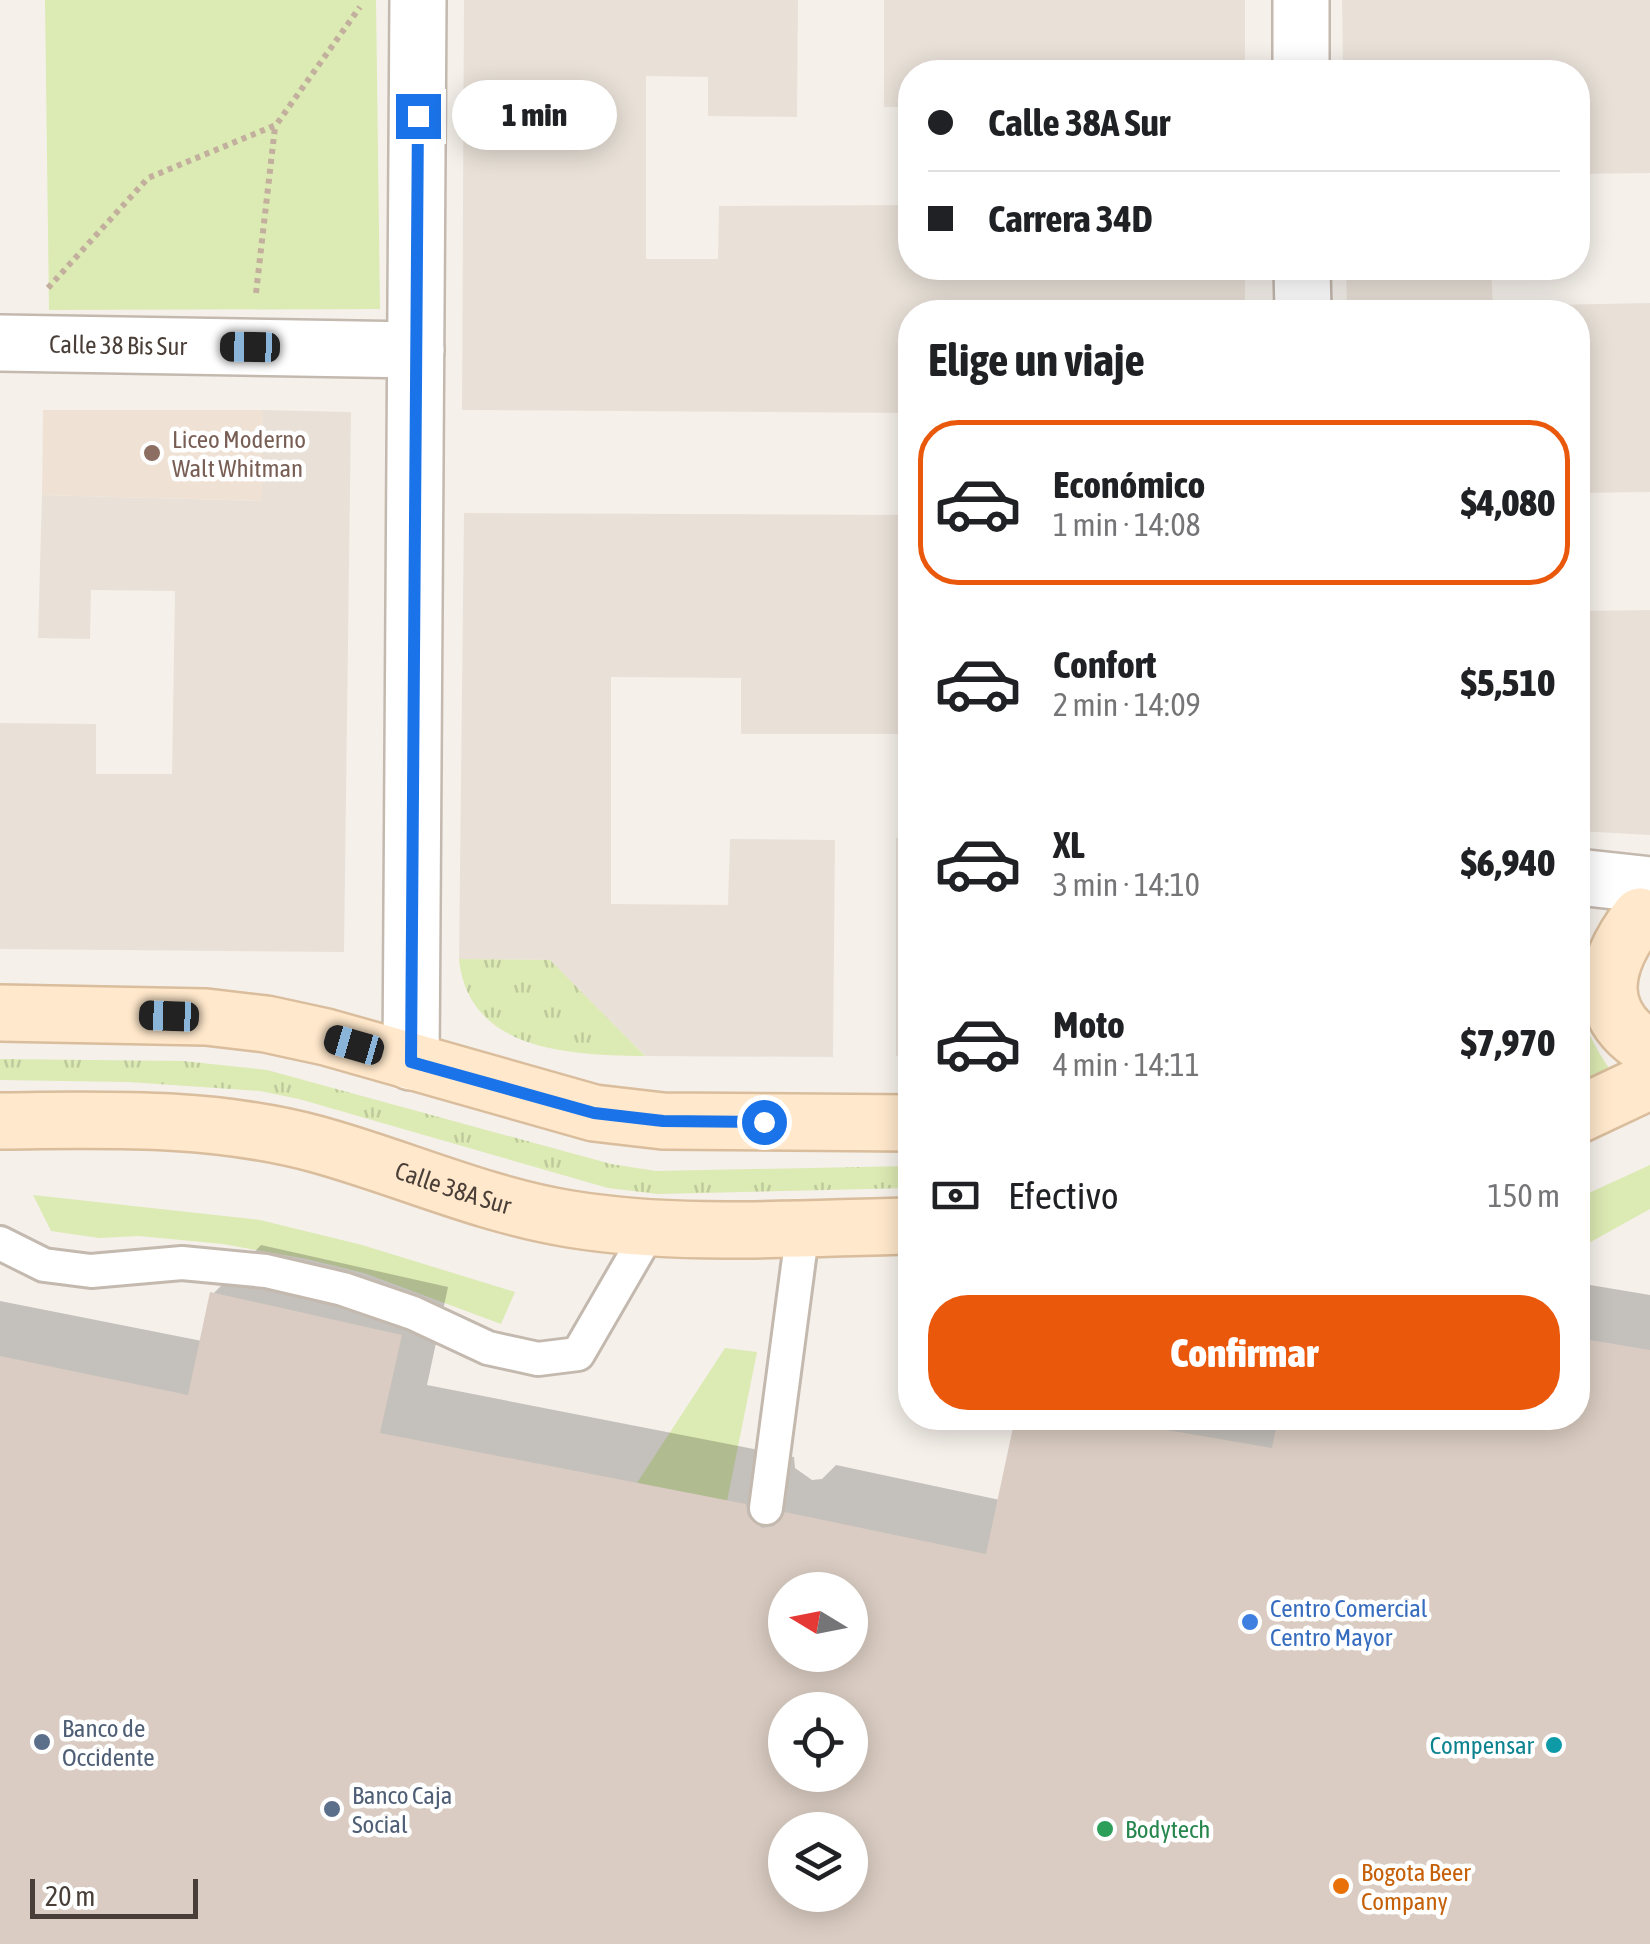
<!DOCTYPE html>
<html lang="es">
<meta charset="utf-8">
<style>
:root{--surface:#fff;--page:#f2f2f2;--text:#202124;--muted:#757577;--line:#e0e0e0;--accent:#ea580c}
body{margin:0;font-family:"Asap Condensed",sans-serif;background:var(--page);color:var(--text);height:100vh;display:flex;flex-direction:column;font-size:38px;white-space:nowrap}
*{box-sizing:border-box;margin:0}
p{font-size:32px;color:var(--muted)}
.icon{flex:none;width:55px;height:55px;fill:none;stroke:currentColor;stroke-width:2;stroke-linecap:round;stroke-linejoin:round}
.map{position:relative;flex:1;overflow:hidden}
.sheet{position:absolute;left:898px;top:300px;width:692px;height:1130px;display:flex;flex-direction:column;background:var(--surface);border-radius:40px;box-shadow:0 5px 25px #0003}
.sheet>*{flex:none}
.top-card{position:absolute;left:898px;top:60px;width:692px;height:220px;border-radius:40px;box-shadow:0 5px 25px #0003;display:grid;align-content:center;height:220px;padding:0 30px;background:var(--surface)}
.needle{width:65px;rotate:280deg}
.controls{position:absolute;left:768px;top:1572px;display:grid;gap:20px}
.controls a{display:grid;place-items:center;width:100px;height:100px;border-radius:50%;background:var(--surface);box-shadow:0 5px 25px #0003;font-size:50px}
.scale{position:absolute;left:30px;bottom:25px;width:168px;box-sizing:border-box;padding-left:10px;border:5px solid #4a3f38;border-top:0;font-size:28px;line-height:35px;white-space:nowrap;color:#4a3f38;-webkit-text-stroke:8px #fff;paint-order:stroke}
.end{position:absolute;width:45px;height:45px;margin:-22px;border:12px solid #1a73e8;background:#fff;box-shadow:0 0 0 5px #fff}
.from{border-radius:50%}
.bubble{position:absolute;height:70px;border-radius:35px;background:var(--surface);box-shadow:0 5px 25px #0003;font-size:32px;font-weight:800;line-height:70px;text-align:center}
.car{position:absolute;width:30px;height:60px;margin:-30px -15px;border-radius:12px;box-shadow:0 0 8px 2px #0007;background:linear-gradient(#222 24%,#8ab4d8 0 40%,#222 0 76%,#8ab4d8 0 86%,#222 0)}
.top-card b{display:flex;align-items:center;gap:35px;height:95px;font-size:38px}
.top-card b+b{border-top:2px solid var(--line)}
.top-card i{width:25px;height:25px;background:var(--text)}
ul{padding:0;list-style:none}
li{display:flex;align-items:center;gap:30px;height:165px;margin:0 20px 15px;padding:0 10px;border:5px solid transparent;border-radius:40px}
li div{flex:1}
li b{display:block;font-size:38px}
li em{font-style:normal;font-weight:800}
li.active{border-color:var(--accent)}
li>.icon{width:90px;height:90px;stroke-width:1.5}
h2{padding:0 30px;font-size:45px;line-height:120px}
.pay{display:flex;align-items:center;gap:25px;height:110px;padding:0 30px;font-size:38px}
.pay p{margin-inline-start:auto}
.primary-button{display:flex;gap:20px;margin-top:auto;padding:20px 30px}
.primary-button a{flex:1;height:115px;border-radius:40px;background:var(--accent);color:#fff;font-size:40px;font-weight:800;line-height:115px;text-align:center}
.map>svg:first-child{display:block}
.residential{fill:#e9e1d8}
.education{fill:#efe2d4}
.grass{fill:url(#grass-tufts)}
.green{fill:#dceab3}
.shadow{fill:#0003;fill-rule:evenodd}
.building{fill:#daccc2;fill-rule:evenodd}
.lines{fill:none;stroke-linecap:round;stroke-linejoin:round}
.lane-casing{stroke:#c4b9af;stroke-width:38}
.street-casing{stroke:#c4b9af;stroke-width:60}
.secondary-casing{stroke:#d9bd9c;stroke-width:60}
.path{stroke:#c3af9d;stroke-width:6;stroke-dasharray:5 5;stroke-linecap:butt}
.lane{stroke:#fff;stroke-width:32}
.street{stroke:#fff;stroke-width:55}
.secondary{stroke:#ffe8cb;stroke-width:55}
.route{stroke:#1a73e8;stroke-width:12}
.education-dot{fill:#8d6e63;stroke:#fff;stroke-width:4}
.shop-dot{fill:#3f7fe0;stroke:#fff;stroke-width:4}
.service-dot{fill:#5c6f8a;stroke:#fff;stroke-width:4}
.culture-dot{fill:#0f9aa8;stroke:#fff;stroke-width:4}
.leisure-dot{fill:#2e9e5b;stroke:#fff;stroke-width:4}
.food-dot{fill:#e8710a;stroke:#fff;stroke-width:4}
.labels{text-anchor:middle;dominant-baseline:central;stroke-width:9;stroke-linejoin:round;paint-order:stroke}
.street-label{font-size:25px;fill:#4a3f38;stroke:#fff}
.education-label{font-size:25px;fill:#785e54;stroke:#fff;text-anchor:start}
.shop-label{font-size:25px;fill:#366cbe;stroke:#fff;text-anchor:start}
.service-label{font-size:25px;fill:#4e5e75;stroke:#fff;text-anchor:start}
.culture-label{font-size:25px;fill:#0d838f;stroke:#fff;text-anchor:end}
.leisure-label{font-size:25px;fill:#27864d;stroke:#fff;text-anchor:start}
.food-label{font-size:25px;fill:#c56008;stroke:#fff;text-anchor:start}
</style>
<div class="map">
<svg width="1650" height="1944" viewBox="0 0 1650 1944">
<defs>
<pattern id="grass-tufts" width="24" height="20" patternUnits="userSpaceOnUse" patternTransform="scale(2.5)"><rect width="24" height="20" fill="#dceab3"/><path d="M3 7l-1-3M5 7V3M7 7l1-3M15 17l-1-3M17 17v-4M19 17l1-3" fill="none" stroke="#beca9b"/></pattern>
</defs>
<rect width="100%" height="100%" fill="#f5f0ea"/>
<g class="residential">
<polygon points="464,0 798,0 797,117 708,116 708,77 646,76 646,259 718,259 719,206 910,205 910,268 1245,268 1245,312 910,312 910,413 462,410"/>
<polygon points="884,0 1245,0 1245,72 1031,72 1031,65 954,65 953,72 910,72 910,107 884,107"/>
<polygon points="1342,0 1650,0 1650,173 1578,174 1578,72 1343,72"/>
<polygon points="1346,268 1491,268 1493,306 1650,303 1650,492 1578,493 1578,312 1347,312"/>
<polygon points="263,410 351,412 344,952 0,949 0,723 96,724 96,774 172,774 175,591 91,590 90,639 38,638 42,495 261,501"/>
<polygon points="464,513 910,515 910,734 741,734 741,678 611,677 611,904 728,905 730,839 835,840 833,1057 645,1056 550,960 459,959"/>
<polygon points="1650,610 1650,835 1578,831 1578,611"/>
<rect x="896" y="838" width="14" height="218"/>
</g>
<polygon class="education" points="43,410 263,410 262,501 42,495"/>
<g class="grass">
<path d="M459,959L550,960L645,1056C572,1055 468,1052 459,959Z"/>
<path d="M1583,968C1577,1014 1586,1033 1610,1070L1578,1085V971Z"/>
<polygon points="0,1059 183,1061 267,1070 611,1164 656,1171 910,1166 910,1188 658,1194 608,1188 299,1099 260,1091 129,1082 0,1080"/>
</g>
<g class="green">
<polygon points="45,0 376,0 380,309 49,310"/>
<polygon points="1650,1165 1650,1209 1578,1249 1578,1198"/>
<polygon points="33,1195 260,1220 362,1245 515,1292 501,1324 364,1273 307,1259 223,1244 139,1236 99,1238 51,1231"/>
<polygon points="725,1348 757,1352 727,1501 637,1483"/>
</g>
<path class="shadow" d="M261,1245L448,1287L427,1385L794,1457L795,1468L812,1480L822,1479L836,1465L1000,1500L1018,1418H1578V1283L1650,1295V1944H0V1301L202,1341L213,1294ZM785,1590H850V1655H785ZM785,1710H850V1775H785ZM785,1830H850V1895H785Z"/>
<path class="building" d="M210,1292L402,1335L380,1433L746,1504L748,1516L762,1528L774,1526L785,1512L986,1554L1015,1418H1097L1272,1448L1278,1418H1578V1338L1650,1350V1944H0V1356L188,1395ZM785,1590H850V1655H785ZM785,1710H850V1775H785ZM785,1830H850V1895H785Z"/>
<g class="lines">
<g class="lane-casing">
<g id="lane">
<polyline points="0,1243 44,1265 91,1271 182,1263 266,1271 343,1289 413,1313 488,1348 538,1359 578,1354 651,1228"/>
<polyline points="766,1508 803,1228"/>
</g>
</g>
<g class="street-casing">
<g id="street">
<polyline points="1301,0 1301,72"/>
<polyline points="1302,268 1303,312"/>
<path id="s1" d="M0,343L416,350"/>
<polyline points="1578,877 1650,885"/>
<polyline points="411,1062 418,0"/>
</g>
</g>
<g class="secondary-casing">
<g id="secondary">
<path d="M1640,916C1603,964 1591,1013 1650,1049"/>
<polyline points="0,1013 206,1017 266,1024 326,1037 594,1113 663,1121 910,1123"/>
<polyline points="1578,1115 1650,1081"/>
<path id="s2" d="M0,1121C107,1120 212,1116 316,1144C400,1167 483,1205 570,1219C680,1237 799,1228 910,1226"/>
</g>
</g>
<g class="path">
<polyline points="48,288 148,178 276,125 360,7"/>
<polyline points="256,293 275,127"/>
</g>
<use href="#lane" class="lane"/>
<use href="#street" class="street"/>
<use href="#secondary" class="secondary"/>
</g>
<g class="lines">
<polyline class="route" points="418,116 411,1062 594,1113 663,1121 764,1122"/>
</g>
<circle class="education-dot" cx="152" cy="453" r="10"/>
<circle class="shop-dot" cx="1250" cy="1622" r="10"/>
<g class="service-dot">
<circle cx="42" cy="1742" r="10"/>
<circle cx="332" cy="1809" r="10"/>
</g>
<circle class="culture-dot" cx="1554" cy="1745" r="10"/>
<circle class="leisure-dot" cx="1105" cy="1829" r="10"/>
<circle class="food-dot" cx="1341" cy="1886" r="10"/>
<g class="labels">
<g class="street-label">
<text stroke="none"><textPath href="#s1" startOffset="118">Calle 38 Bis Sur</textPath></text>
<text stroke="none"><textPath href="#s2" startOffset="462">Calle 38A Sur</textPath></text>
</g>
<g class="education-label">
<text x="172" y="439">Liceo Moderno<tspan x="172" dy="29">Walt Whitman</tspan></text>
</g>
<g class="shop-label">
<text x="1270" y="1608">Centro Comercial<tspan x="1270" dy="29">Centro Mayor</tspan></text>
</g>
<g class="service-label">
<text x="62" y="1728">Banco de<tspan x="62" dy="29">Occidente</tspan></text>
<text x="352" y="1795">Banco Caja<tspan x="352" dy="29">Social</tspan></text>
</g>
<g class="culture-label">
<text x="1534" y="1745">Compensar</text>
</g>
<g class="leisure-label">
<text x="1125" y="1829">Bodytech</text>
</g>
<g class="food-label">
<text x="1361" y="1872">Bogota Beer<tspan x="1361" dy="29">Company</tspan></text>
</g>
</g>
</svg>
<div class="controls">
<a><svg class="needle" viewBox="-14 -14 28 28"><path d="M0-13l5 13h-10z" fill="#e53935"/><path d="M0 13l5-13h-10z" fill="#757577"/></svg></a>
<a><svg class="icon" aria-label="locate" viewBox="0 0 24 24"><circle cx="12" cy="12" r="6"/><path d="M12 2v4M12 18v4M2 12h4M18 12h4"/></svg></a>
<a><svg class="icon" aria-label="layers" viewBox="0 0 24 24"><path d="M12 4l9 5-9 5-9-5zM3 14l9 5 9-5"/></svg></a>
</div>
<div class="scale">20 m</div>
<i class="end from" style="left:764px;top:1122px"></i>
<i class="end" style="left:418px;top:116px"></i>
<div class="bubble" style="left:452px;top:80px;width:165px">1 min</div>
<i class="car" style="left:250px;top:347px;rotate:271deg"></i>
<i class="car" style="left:169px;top:1016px;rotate:272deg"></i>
<i class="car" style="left:354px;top:1045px;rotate:286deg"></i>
<div class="top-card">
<b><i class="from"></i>Calle 38A Sur</b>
<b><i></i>Carrera 34D</b>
</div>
<section class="sheet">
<h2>Elige un viaje</h2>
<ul>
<li class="active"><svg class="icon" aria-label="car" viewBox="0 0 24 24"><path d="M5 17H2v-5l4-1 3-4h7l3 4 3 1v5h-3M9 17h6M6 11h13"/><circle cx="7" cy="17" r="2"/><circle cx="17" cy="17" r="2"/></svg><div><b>Económico</b><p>1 min · 14:08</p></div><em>$4,080</em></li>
<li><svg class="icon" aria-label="car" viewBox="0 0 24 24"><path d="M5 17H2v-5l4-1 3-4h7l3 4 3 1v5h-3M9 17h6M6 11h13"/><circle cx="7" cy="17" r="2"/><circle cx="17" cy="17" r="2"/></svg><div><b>Confort</b><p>2 min · 14:09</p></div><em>$5,510</em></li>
<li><svg class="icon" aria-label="car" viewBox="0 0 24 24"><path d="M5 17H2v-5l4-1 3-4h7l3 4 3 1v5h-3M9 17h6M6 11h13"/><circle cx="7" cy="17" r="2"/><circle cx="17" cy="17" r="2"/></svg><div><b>XL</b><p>3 min · 14:10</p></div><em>$6,940</em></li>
<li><svg class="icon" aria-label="car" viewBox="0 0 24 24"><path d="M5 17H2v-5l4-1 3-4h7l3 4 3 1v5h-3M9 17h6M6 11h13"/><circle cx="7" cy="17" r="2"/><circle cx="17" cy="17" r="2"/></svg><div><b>Moto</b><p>4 min · 14:11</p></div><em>$7,970</em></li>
</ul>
<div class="pay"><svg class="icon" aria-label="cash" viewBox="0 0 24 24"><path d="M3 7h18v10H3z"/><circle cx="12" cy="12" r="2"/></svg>Efectivo<p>150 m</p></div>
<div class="primary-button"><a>Confirmar</a></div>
</section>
</div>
